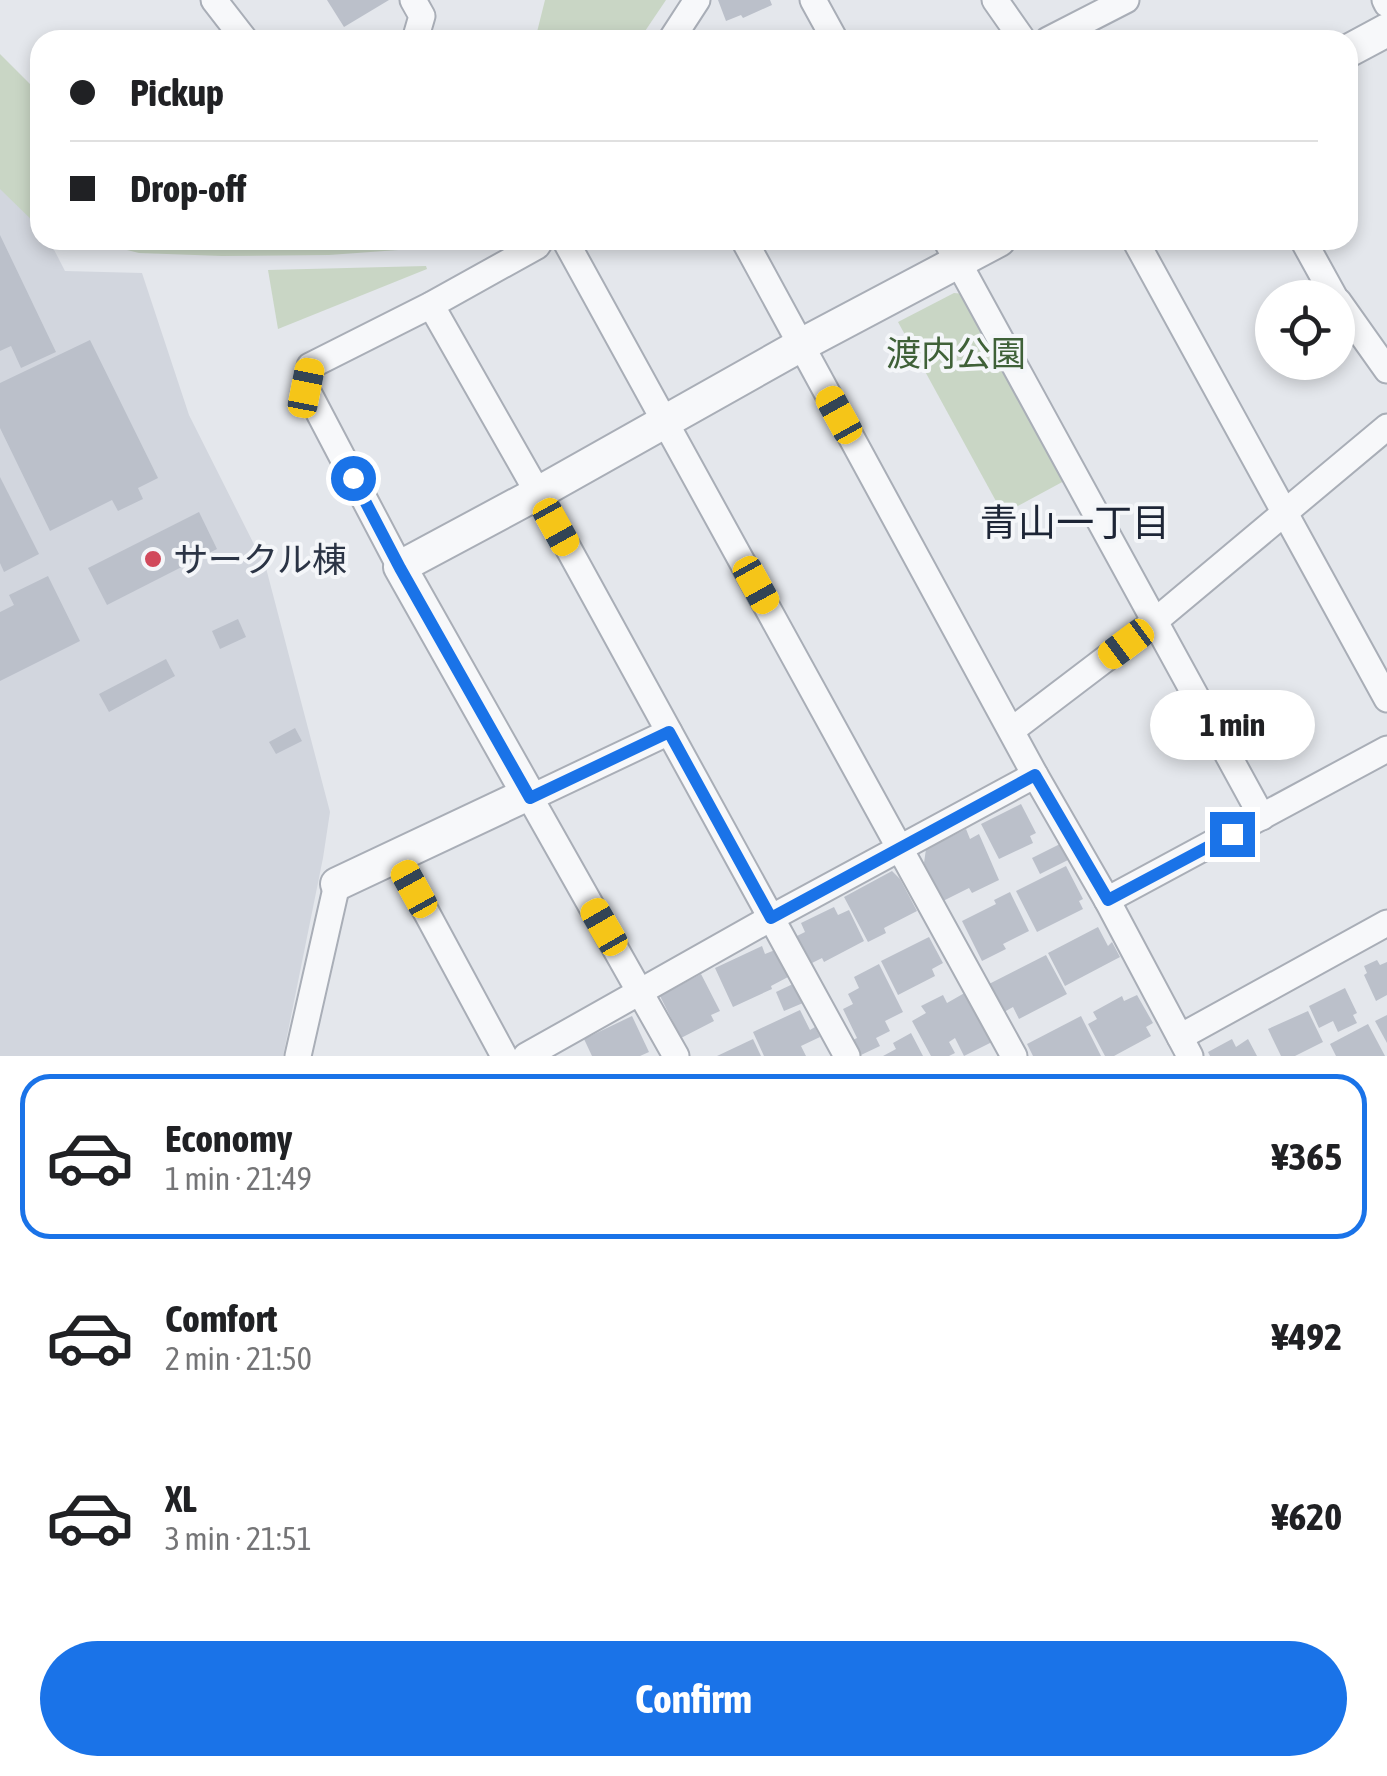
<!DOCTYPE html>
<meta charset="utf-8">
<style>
:root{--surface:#fff;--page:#f2f2f2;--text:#202124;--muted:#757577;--line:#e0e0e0;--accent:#1a73e8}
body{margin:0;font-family:"Asap Condensed","Noto Sans JP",sans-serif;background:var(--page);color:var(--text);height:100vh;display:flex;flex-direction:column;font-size:38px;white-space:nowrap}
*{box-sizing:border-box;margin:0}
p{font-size:32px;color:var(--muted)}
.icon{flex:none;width:55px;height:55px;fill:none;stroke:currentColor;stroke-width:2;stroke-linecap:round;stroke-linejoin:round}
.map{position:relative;height:1056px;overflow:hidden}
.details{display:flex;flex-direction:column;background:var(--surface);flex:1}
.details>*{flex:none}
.top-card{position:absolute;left:30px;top:30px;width:1328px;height:220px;border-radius:30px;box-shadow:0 5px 15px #0003;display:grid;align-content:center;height:220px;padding:0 40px;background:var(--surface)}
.controls{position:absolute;left:1255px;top:280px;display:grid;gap:20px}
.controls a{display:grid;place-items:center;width:100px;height:100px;border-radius:50%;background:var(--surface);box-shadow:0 5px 15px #0003;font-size:50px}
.end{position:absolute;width:45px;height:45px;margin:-22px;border:12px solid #1a73e8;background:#fff;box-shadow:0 0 0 5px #fff}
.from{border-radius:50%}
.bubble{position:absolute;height:70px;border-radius:35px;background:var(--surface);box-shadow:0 5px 15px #0003;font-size:32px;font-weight:700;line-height:70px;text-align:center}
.car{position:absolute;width:30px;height:60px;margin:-30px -15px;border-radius:12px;box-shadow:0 0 8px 2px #0007;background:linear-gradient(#f5c518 24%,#345 0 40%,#f5c518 0 76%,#345 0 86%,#f5c518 0)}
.top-card b{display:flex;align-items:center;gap:35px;height:95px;font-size:38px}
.top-card b+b{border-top:2px solid var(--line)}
.top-card i{width:25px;height:25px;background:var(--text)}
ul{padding:18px 0 0;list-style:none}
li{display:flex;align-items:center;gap:30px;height:165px;margin:0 20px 15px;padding:0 20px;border:5px solid transparent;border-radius:30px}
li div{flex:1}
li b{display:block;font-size:38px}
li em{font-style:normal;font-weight:700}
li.active{border-color:var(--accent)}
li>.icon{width:90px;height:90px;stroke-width:1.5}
.cta{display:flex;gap:20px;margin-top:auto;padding:20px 40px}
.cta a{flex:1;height:115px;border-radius:60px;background:var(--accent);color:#fff;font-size:40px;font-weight:700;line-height:115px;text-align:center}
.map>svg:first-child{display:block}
.built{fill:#d2d6de}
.green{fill:#c9d6c5}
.building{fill:#bbc0ca}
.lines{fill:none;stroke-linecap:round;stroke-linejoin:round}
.minor-casing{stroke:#a9aeb7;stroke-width:29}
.tertiary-casing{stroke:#a9aeb7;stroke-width:36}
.minor{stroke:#f7f8fa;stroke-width:25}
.tertiary{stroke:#f7f8fa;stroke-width:32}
.route{stroke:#1a73e8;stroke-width:12}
.poi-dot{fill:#d1495b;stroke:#f4f6f9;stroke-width:4}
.labels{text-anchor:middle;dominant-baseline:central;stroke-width:8;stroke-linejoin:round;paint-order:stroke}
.park-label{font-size:35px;fill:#3f6138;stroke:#f4f6f9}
.poi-label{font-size:35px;fill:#2b3445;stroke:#f4f6f9;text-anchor:start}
.neighbourhood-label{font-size:38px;fill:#1d2536;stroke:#f4f6f9}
</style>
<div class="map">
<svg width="1387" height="1056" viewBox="0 0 1387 1056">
<rect width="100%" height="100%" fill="#e4e7ec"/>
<polygon class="built" points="0,142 40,221 40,240 49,240 65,271 142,273 189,415 266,568 330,812 323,858 283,1056 0,1056"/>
<g class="green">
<polygon points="545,0 666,0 639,40 535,40"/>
<polygon points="0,54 33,87 40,86 40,228 0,189"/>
<polygon points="87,240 471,240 454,246 329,255 222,256 139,253"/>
<polygon points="426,266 427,269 278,329 268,270"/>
<polygon points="954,293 965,294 1066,480 1003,514 898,322"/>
</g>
<g class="building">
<polygon points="327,0 389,0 344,27"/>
<polygon points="718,0 770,0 772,5 743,18 741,15 726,21"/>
<polygon points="0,235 56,352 21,368 11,346 0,351"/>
<polygon points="90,340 158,478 138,488 143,499 118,511 112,500 50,531 0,428 0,383"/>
<polygon points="0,477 39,554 4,572 0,563"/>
<polygon points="199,512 217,549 107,605 88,568"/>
<polygon points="48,576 80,641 0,681 0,612 14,605 9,595"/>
<polygon points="238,619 246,637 220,649 212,631"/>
<polygon points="166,659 175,676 109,712 99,694"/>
<polygon points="295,728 302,741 276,754 269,742"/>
<polygon points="1021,804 1036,833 1030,836 1033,843 999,859 981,824"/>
<polygon points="966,829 970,839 979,834 999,880 972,893 969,888 943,901 924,863 926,849"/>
<polygon points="1062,843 1070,859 1040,874 1032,858"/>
<polygon points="1066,866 1083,899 1079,901 1083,909 1037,932 1016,891"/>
<polygon points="892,871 900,879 917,911 884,928 886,933 868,942 844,897"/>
<polygon points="1010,892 1029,931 1003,944 1006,949 982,961 962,921 996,904 994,900"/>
<polygon points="834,907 838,915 849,910 864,941 824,962 822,958 812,963 797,936 805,932 801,923"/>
<polygon points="1098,927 1108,946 1112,942 1120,957 1065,986 1048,953"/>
<polygon points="929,937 943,963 932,969 935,976 898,995 881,961"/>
<polygon points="762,946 765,954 775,950 788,977 771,986 772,989 733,1007 715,968"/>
<polygon points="1046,955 1067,994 1019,1019 1013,1007 1004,1012 989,984"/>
<polygon points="1377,960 1380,965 1387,962 1387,995 1376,1001 1364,975 1367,973 1364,966"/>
<polygon points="879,964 903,1012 885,1021 890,1031 876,1038 880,1046 861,1055 853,1040 857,1038 843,1009 853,1004 848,994 859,988 854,977"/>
<polygon points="701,974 720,1011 711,1015 714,1021 681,1038 660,996"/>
<polygon points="795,983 803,1003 784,1011 776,992"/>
<polygon points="1345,988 1357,1013 1353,1015 1357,1023 1338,1032 1333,1021 1319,1028 1309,1006"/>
<polygon points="968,991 992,1042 964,1056 955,1038 949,1042 955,1053 949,1056 931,1056 912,1021 926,1013 921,1006 943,995 947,1003"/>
<polygon points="1137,995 1153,1023 1146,1027 1151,1036 1114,1056 1105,1056 1088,1024 1097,1019 1093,1012 1122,996 1124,1001"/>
<polygon points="800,1010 810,1030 815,1027 820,1037 801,1046 806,1056 764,1056 753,1032"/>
<polygon points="1308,1011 1323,1042 1295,1056 1281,1056 1268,1029"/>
<polygon points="1387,1015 1387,1043 1375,1021"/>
<polygon points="632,1016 649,1052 640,1056 592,1056 584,1039"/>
<polygon points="1081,1016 1101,1056 1033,1056 1027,1044"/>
<polygon points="1368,1024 1385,1056 1336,1056 1330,1044"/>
<polygon points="911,1033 923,1056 883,1056 896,1049 893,1043"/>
<polygon points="753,1039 761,1056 717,1056"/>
<polygon points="1232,1039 1236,1047 1248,1039 1257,1056 1210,1056 1208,1052"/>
</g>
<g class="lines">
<g class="minor-casing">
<g id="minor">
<polyline points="214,0 245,40"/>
<polyline points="413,0 422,16 415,40"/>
<polyline points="813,0 835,40"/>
<polyline points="995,0 1023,40"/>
<polyline points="1385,0 1387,4"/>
<polyline points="671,40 697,0"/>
<polyline points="1048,40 1126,0"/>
<polyline points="565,240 1014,1056"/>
<polyline points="744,240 1035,775 1107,900 1190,1056"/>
<polyline points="946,240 1262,817"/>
<polyline points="1135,240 1387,699"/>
<polyline points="1303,240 1335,298"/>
<polyline points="1338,301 1387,370"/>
<polyline points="431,305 538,493 847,1056"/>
<polyline points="400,567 306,388 310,366 431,305 537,246 541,240"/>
<polyline points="1012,730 1154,622 1387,427"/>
<polyline points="528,794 676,1056"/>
<polyline points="530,798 669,732"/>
<polyline points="396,856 504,1056"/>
<polyline points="1107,900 1387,749"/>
<polyline points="1180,1037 1387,923"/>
<polyline points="298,1056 337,884"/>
<polyline points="526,1056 771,918 1035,775"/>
</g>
</g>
<g class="tertiary-casing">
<g id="tertiary">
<polyline points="1348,51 1387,30"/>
<polyline points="337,884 528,794 400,567 538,493 801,345 999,240"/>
</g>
</g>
<use href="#minor" class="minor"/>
<use href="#tertiary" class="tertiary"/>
</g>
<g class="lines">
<polyline class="route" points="353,478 400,568 530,798 669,732 771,918 1035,775 1108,900 1232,834"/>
</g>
<circle class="poi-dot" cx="153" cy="559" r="10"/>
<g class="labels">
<g class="park-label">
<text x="956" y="353">渡内公園</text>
</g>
<g class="poi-label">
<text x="173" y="559">サークル棟</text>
</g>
<g class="neighbourhood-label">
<text x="1075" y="522">青山一丁目</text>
</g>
</g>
</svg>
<div class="controls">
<a><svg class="icon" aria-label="locate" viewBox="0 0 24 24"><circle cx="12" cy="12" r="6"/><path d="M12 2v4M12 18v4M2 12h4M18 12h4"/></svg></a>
</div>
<i class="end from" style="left:353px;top:478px"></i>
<i class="end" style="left:1232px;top:834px"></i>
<div class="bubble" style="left:1150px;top:690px;width:165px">1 min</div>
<i class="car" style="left:306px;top:388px;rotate:11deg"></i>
<i class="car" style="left:839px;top:415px;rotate:331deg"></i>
<i class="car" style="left:556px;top:527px;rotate:151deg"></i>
<i class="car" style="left:756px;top:585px;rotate:151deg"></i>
<i class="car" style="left:1126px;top:644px;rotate:233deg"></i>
<i class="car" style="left:414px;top:889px;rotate:331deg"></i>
<i class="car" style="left:604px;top:927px;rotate:330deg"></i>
<div class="top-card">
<b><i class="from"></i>Pickup</b>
<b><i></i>Drop-off</b>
</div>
</div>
<section class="details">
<ul>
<li class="active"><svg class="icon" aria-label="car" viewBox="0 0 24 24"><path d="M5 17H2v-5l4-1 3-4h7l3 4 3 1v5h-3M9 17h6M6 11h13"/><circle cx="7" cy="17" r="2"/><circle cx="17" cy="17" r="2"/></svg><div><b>Economy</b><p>1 min · 21:49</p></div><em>¥365</em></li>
<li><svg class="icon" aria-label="car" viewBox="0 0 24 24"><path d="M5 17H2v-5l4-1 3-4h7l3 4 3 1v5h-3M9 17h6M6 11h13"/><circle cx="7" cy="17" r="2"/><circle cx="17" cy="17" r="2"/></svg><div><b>Comfort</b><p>2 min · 21:50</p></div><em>¥492</em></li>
<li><svg class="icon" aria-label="car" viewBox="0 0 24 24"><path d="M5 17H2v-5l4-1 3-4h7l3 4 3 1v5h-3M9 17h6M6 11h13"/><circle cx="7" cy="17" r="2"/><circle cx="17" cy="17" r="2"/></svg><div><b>XL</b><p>3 min · 21:51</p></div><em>¥620</em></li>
</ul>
<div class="cta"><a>Confirm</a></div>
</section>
